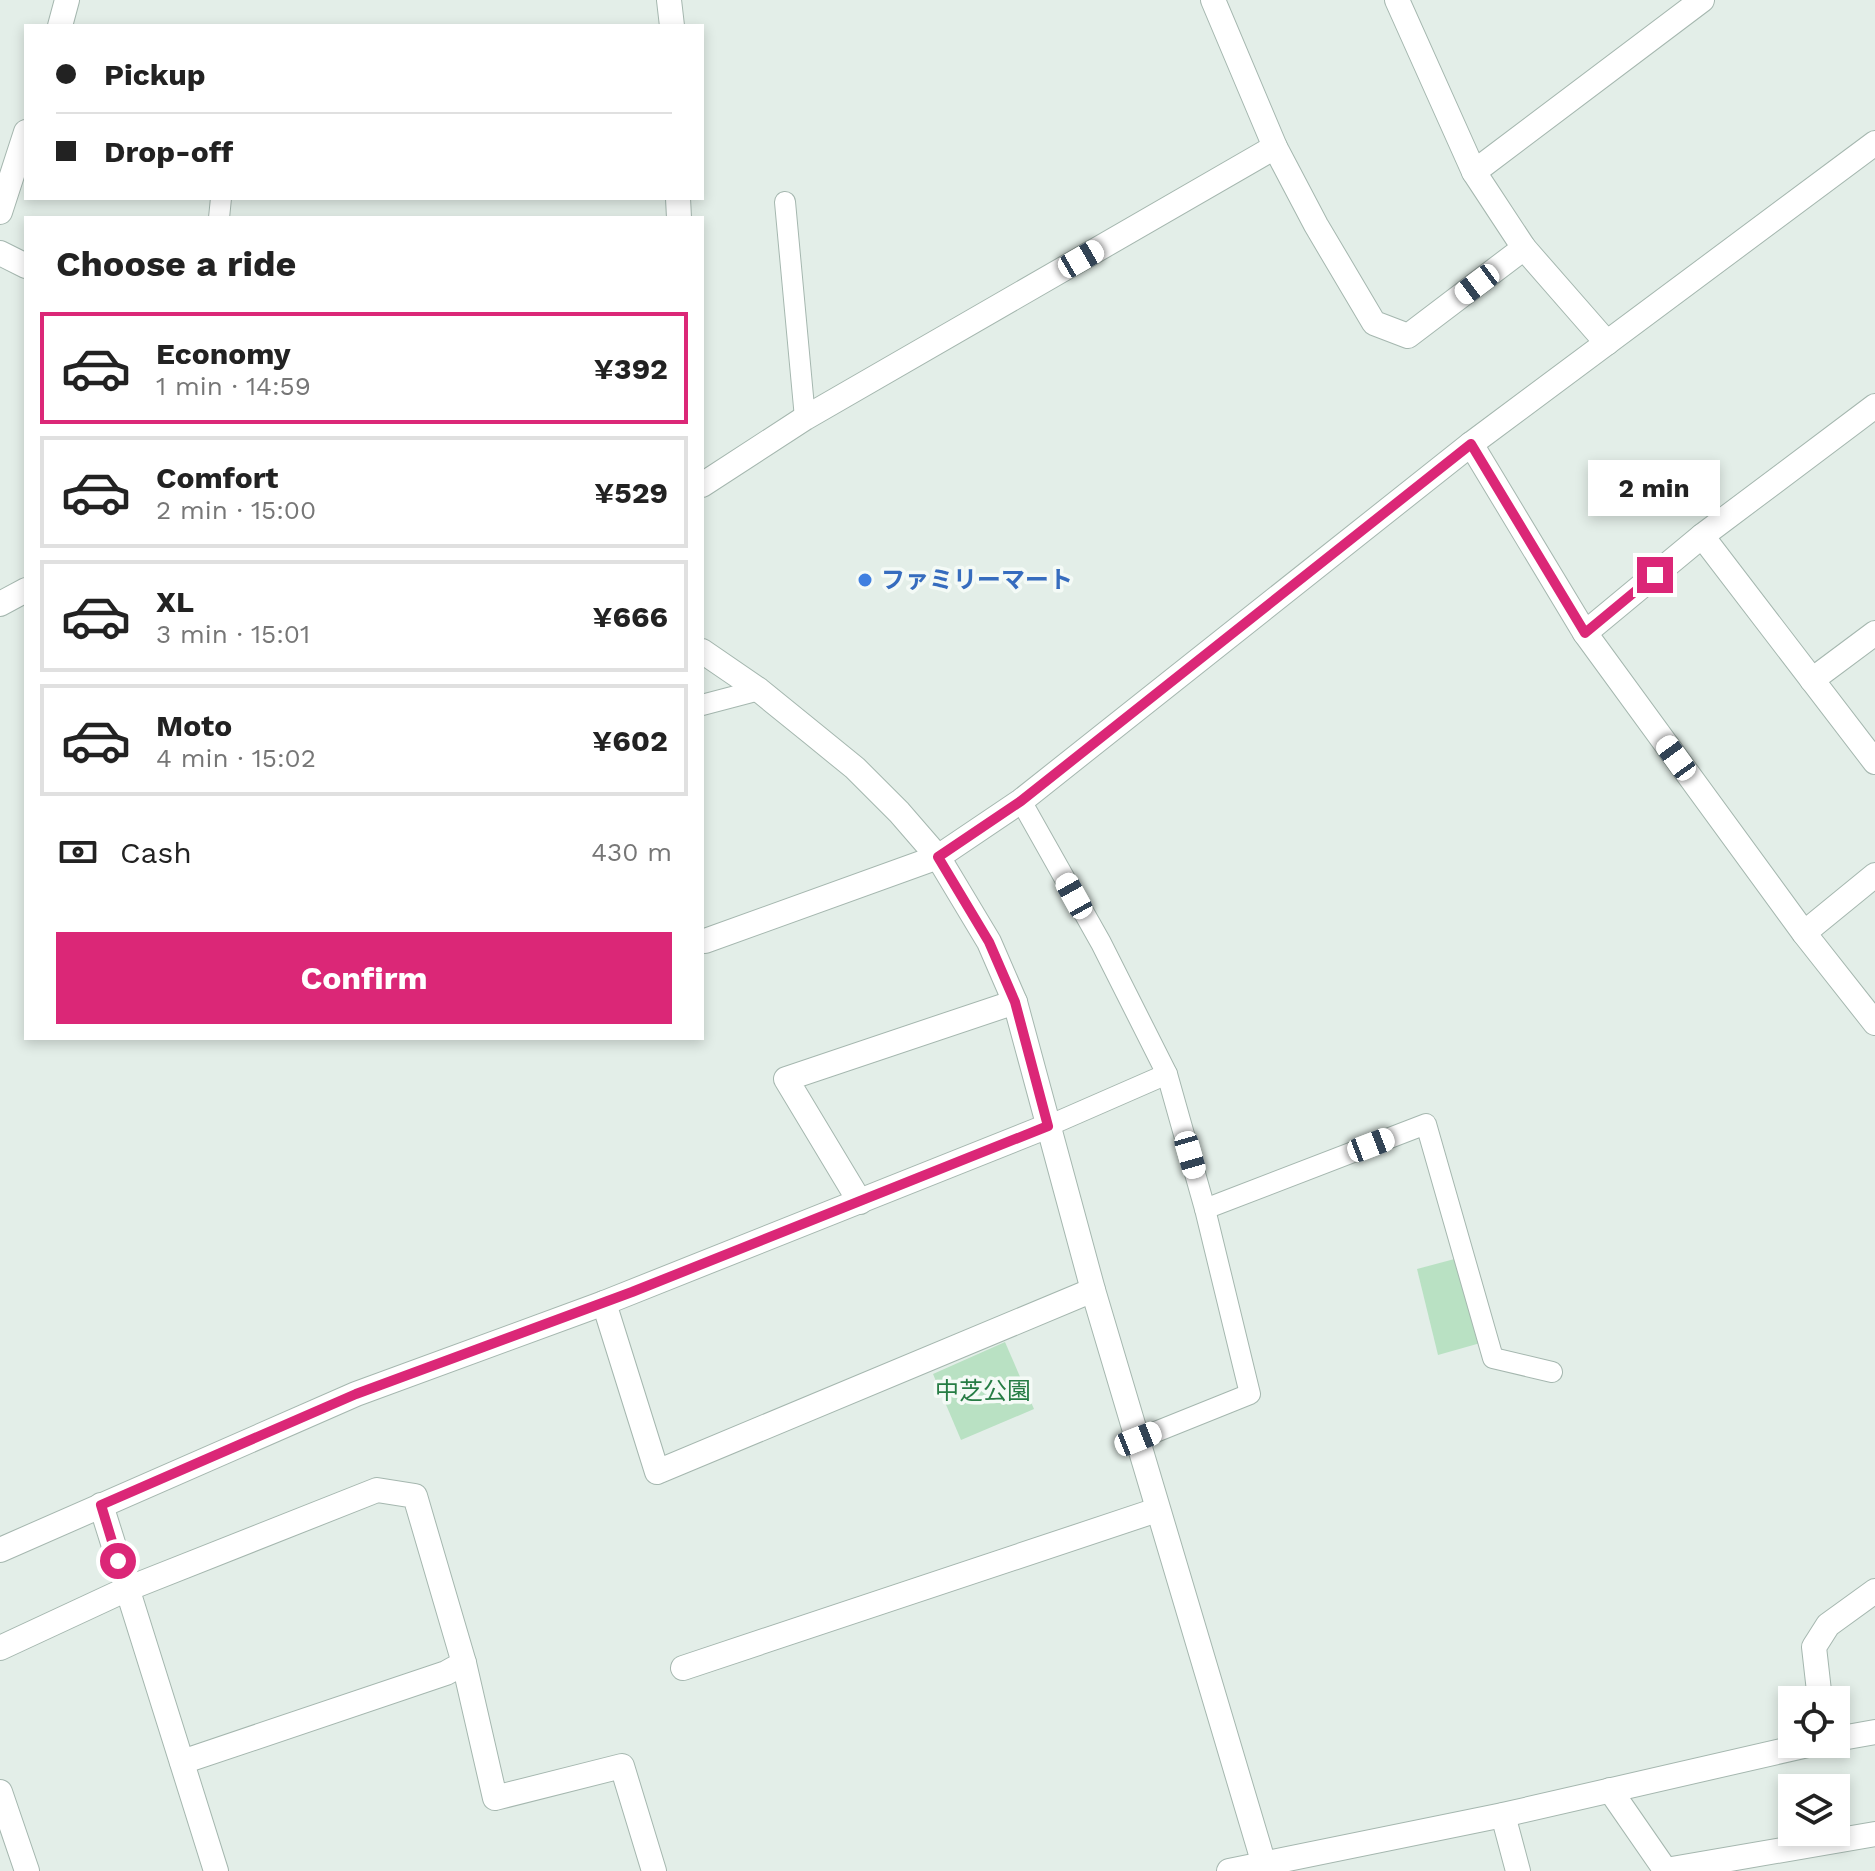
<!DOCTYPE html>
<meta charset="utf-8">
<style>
:root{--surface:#fff;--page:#f6f6f6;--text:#222;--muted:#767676;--line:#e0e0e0;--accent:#db2777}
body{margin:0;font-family:"Work Sans","Noto Sans JP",sans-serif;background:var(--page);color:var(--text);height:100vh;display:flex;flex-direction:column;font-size:30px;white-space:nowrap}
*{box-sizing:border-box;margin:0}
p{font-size:26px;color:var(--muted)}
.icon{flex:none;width:44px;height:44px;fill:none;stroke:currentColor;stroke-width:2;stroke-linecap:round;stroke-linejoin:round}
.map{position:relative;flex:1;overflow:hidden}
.panel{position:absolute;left:24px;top:216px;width:680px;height:824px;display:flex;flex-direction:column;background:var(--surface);border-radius:0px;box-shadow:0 4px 12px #0003}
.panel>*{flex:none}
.top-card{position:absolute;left:24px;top:24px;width:680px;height:176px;border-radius:0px;box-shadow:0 4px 12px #0003;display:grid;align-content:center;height:176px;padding:0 32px;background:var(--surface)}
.controls{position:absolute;left:1778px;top:1686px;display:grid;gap:16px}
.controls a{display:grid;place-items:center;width:72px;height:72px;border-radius:0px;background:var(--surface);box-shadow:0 4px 12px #0003;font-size:40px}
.end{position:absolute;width:36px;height:36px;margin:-18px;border:10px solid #db2777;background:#fff;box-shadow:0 0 0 4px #fff}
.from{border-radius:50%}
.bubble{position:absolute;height:56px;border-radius:0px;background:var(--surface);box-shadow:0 4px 12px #0003;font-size:26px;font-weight:700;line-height:56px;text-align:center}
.car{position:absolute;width:24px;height:48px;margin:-24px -12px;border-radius:10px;box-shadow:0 0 6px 2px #0007;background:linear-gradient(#fff 24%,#345 0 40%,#fff 0 76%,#345 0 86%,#fff 0)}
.top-card b{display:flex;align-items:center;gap:28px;height:76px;font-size:30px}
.top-card b+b{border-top:2px solid var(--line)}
.top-card i{width:20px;height:20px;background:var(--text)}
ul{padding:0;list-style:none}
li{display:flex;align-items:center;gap:24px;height:112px;margin:0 16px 12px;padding:0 16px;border:4px solid var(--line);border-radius:0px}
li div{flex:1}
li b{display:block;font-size:30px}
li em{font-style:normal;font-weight:700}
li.active{border-color:var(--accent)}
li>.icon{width:72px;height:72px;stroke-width:1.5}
h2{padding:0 32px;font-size:36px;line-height:96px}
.pay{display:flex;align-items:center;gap:20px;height:88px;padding:0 32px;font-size:30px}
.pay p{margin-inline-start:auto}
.button{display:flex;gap:16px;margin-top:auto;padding:16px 32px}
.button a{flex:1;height:92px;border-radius:0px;background:var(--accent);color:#fff;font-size:32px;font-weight:700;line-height:92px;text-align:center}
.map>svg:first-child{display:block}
.green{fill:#b9e1c3}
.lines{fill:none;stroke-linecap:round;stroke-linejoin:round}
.service-casing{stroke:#a5b7af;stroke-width:22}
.minor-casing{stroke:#a5b7af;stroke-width:26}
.tertiary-casing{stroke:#a5b7af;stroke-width:26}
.service{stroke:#fff;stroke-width:20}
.minor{stroke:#fff;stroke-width:24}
.tertiary{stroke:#fff;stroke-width:24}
.route{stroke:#db2777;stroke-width:10}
.shop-dot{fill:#3f7fe0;stroke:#f4faf6;stroke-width:3}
.labels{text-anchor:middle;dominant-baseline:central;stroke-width:7;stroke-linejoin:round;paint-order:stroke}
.shop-label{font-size:24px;font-weight:bold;fill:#366cbe;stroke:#f4faf6;text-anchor:start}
.park-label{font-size:24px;fill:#267c44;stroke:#f4faf6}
</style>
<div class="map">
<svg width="1875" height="1871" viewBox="0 0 1875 1871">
<rect width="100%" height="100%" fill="#e3eee8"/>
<g class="green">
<polygon points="1462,1257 1484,1342 1438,1355 1417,1269"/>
<polygon points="1005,1342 1034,1409 961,1440 933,1374"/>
</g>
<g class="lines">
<g class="service-casing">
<g id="service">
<polyline points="785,202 805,418"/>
<polyline points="219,218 221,198"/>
<polyline points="702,705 759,690"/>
<polyline points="1021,801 1101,943 1167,1074 1205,1209 1250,1394 1138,1439"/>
<polyline points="1048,1126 1167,1074"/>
<polyline points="1205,1209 1426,1124 1493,1358 1552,1372"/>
</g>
</g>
<g class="minor-casing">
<g id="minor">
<polyline points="669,0 672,26"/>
<polyline points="1213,0 1275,147 1316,225 1374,323 1408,336 1524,248"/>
<polyline points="1397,0 1474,172 1524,248 1607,343"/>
<polyline points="60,26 67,0"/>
<polyline points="1474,172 1702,0"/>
<polyline points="678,198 679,218"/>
<polyline points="0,212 26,132"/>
<polyline points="1471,444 1585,633 1804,933 1875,1023"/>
<polyline points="702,485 805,418 1275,147"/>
<polyline points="1702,536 1875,762"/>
<polyline points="0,604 26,590"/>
<polyline points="1585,633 1702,536 1875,406"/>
<polyline points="1812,680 1875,633"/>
<polyline points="1804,933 1875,875"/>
<polyline points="705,941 938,857"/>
<polyline points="860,1202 786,1079 1015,1002"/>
<polyline points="604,1303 657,1472 1093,1290"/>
<polyline points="101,1505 216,1871"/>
<polyline points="0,1550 356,1394 604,1303 1048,1126"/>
<polyline points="0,1648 127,1589 377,1490 415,1496 464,1663 446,1673 182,1762"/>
<polyline points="464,1663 495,1798 622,1766 654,1871"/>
<polyline points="683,1668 1157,1510"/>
<polyline points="1820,1700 1814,1647 1828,1625 1875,1591"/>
<polyline points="1610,1790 1666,1871"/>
<polyline points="0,1792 27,1871"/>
<polyline points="1503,1815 1518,1871"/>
<polyline points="1666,1870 1875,1834"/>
</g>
</g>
<g class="tertiary-casing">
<g id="tertiary">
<polyline points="0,253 26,266"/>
<polyline points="702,651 759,690 812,733 855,768 899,812 938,857 989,942 1015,1002 1093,1290 1266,1871"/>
<polyline points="938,857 1021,801 1471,444 1875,143"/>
<polyline points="1836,1739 1875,1732"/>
<polyline points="1229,1871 1503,1815 1812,1744"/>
</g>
</g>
<use href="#service" class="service"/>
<use href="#minor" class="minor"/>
<use href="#tertiary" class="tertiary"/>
</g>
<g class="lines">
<polyline class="route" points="118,1561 101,1505 356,1394 632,1292 1048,1126 1015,1002 989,942 938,857 1021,801 1471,444 1585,633 1655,575"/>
</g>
<circle class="shop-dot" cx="865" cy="580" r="8"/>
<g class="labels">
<g class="shop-label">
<text x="881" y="580">ファミリーマート</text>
</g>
<g class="park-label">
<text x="983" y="1391">中芝公園</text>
</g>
</g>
</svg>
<div class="controls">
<a><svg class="icon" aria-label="locate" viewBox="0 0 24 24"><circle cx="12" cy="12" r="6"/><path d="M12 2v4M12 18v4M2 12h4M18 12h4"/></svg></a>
<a><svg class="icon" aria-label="layers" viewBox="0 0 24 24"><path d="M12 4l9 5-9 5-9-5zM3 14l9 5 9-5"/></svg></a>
</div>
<i class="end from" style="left:118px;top:1561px"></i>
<i class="end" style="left:1655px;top:575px"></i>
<div class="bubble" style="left:1588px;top:460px;width:132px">2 min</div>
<i class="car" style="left:1081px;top:259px;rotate:60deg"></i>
<i class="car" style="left:1477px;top:284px;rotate:233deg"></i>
<i class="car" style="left:1676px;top:758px;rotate:324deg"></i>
<i class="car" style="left:1074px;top:896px;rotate:331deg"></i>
<i class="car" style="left:1371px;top:1145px;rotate:69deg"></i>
<i class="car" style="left:1190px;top:1155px;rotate:164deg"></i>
<i class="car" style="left:1138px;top:1439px;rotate:68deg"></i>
<div class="top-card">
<b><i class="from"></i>Pickup</b>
<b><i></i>Drop-off</b>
</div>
<section class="panel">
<h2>Choose a ride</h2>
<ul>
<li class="active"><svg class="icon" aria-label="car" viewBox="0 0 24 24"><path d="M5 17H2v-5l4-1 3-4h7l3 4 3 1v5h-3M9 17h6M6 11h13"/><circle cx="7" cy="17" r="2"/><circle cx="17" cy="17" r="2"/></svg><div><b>Economy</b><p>1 min · 14:59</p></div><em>¥392</em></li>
<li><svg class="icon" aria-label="car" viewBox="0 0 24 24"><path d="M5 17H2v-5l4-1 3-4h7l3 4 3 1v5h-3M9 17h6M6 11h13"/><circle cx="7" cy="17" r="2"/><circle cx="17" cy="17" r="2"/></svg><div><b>Comfort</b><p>2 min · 15:00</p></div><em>¥529</em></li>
<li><svg class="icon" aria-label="car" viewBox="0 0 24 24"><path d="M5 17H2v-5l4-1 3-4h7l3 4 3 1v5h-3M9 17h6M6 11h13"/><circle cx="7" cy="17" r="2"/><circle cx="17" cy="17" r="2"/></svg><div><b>XL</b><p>3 min · 15:01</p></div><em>¥666</em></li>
<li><svg class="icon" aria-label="car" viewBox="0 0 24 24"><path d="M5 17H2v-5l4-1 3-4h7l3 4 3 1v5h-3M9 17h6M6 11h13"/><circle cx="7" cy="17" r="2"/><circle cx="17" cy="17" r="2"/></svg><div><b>Moto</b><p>4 min · 15:02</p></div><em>¥602</em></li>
</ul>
<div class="pay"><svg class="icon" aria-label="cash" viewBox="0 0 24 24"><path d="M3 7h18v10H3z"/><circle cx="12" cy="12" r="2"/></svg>Cash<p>430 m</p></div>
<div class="button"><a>Confirm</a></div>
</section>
</div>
